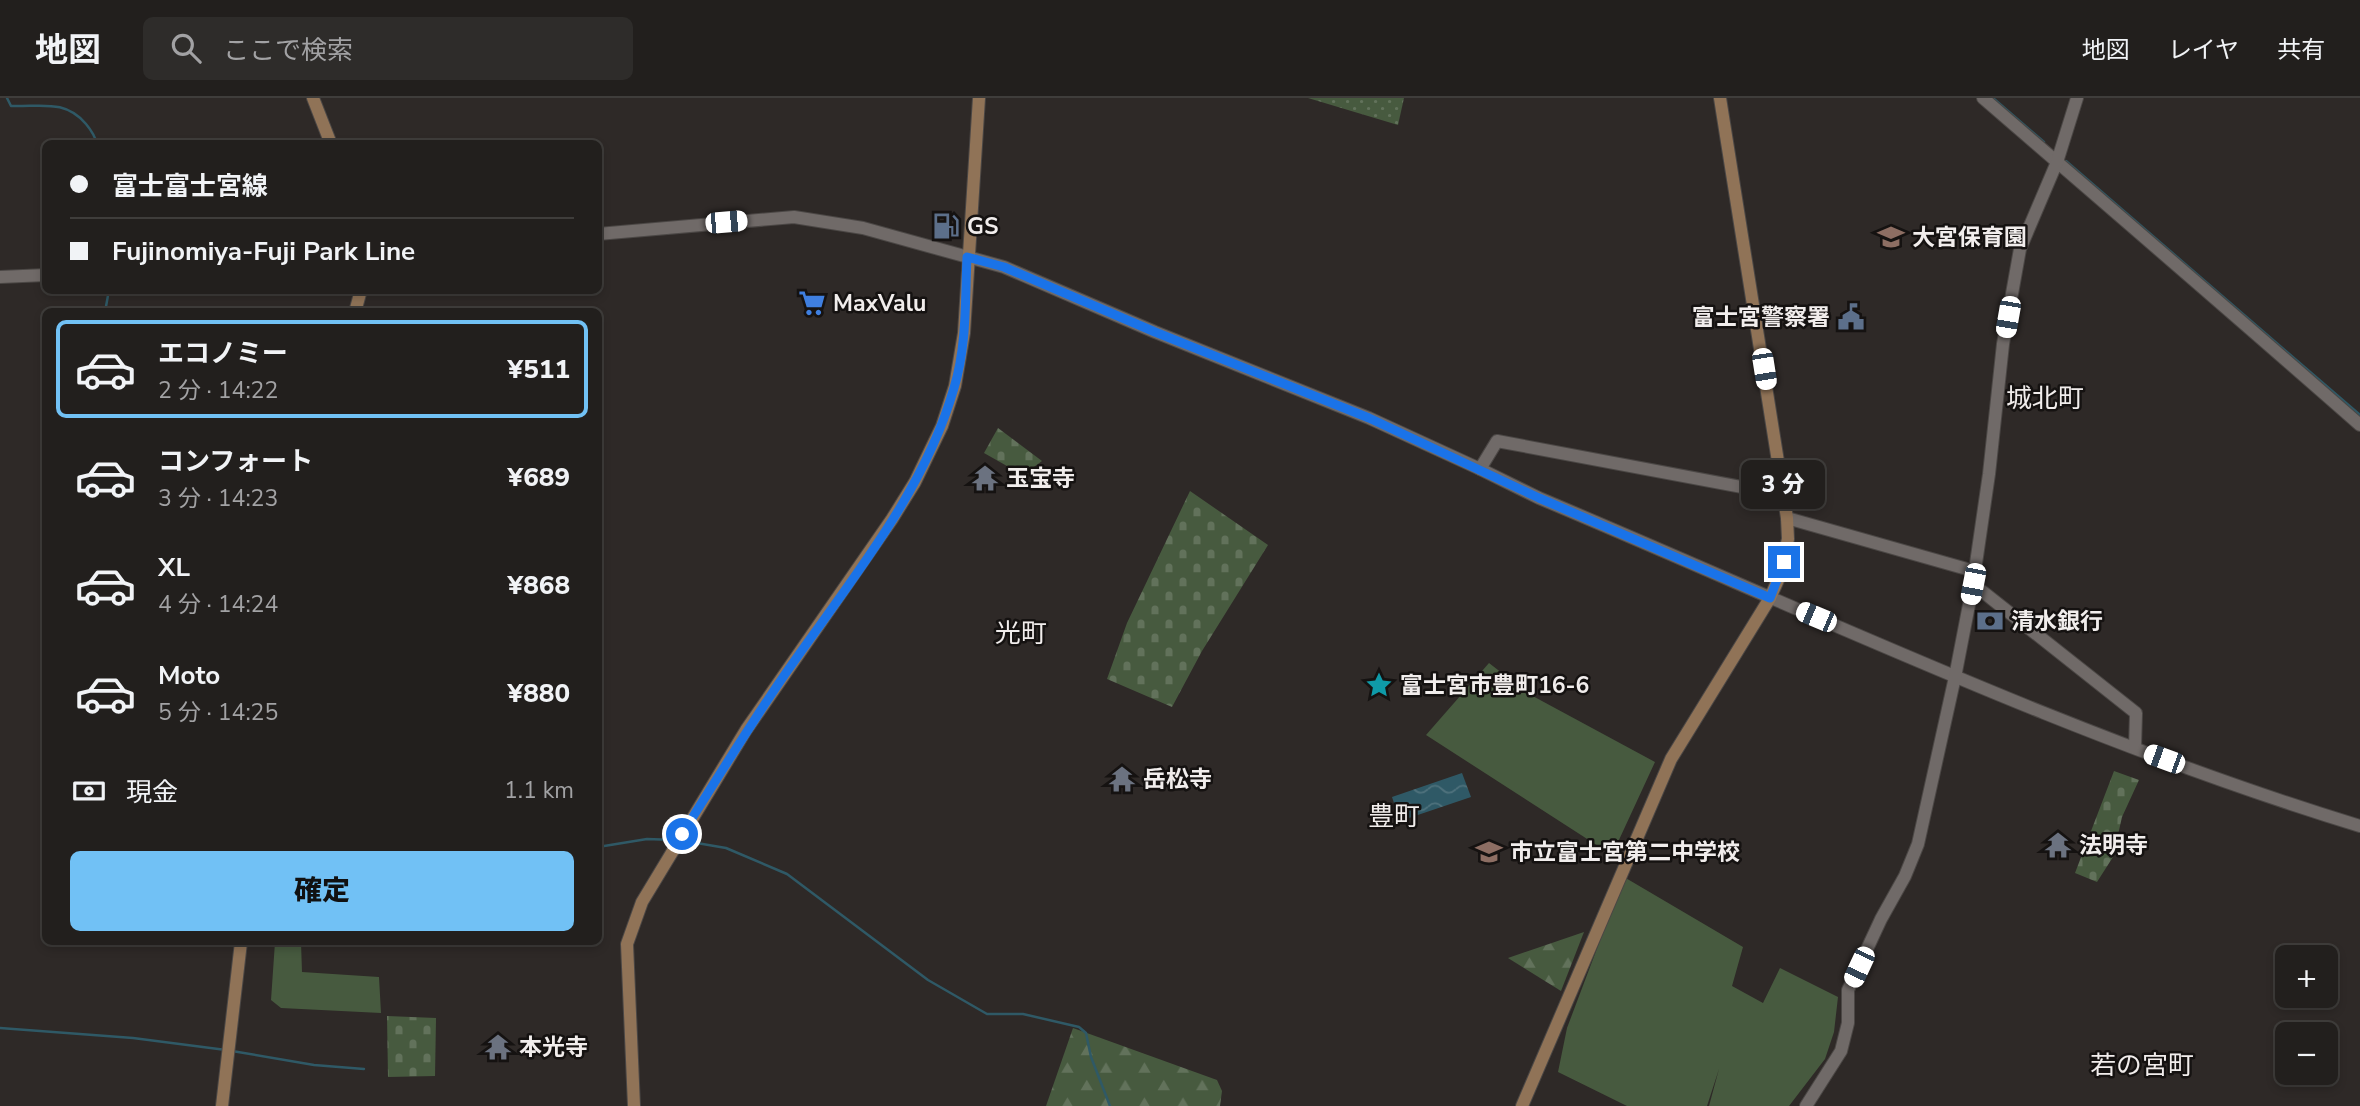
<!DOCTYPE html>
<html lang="ja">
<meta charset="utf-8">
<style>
:root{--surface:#221f1d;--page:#2e2c2a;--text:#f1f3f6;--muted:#a2a2a4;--line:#3f3d3b;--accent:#71c1f5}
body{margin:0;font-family:"Nunito Sans","Noto Sans JP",sans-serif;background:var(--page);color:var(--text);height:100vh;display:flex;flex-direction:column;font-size:26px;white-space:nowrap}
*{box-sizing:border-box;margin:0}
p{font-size:23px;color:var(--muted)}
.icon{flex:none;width:38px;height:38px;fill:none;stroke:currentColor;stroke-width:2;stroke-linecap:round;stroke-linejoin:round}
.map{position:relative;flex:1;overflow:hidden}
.sheet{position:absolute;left:42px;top:210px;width:560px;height:637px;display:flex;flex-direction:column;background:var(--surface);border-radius:10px;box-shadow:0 4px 10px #0003,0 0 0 2px var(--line)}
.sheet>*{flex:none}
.guide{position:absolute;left:42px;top:42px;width:560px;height:154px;border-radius:10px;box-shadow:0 4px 10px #0003,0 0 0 2px var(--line);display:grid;align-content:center;height:154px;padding:0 28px;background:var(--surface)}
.tools{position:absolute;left:2275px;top:847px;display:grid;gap:14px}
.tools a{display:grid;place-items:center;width:63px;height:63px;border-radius:10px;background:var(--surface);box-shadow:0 4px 10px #0003,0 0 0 2px var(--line);font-size:35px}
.end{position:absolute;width:32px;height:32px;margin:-16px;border:9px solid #1a73e8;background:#fff;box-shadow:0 0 0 4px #fff}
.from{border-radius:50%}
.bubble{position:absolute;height:49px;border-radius:10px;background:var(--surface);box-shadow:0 4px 10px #0003,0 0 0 2px var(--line);font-size:23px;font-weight:800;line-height:49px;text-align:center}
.car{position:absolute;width:21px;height:42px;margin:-21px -10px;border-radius:9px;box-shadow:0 0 5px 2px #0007;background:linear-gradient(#fff 24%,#345 0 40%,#fff 0 76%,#345 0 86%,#fff 0)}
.guide b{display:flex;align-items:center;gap:24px;height:66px;font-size:26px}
.guide b+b{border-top:2px solid var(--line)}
.guide i{width:18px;height:18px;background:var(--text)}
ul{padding:12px 0 0;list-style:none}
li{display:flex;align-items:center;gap:21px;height:98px;margin:0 14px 10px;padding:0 14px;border:4px solid transparent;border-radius:10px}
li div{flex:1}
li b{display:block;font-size:26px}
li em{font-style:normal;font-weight:800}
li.active{border-color:var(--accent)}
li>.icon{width:63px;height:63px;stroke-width:1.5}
.pay{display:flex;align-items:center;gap:18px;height:77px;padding:0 28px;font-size:26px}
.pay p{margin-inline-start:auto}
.cta{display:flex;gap:14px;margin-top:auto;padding:14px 28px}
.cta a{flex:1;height:80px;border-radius:10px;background:var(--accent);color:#111;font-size:28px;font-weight:800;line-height:80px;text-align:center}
header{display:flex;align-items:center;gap:42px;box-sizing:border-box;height:98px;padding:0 35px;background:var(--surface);border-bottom:2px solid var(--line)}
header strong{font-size:33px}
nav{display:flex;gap:38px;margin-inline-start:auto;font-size:24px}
.search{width:490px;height:63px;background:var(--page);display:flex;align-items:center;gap:18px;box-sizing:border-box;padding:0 24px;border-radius:10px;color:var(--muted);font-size:26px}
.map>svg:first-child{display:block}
.grass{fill:url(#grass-dots)}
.forest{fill:url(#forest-firs)}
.cemetery{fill:url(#cemetery-stones)}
.park{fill:#475a3f}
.water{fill:url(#water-waves)}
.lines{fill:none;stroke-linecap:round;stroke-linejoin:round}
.stream{stroke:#2f5966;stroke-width:2.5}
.tertiary-casing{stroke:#4b4745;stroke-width:14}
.secondary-casing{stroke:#4b4745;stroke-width:14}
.tertiary{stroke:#706a68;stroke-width:12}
.secondary{stroke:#907357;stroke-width:12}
.route{stroke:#1a73e8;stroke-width:9}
.labels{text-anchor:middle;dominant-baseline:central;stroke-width:5;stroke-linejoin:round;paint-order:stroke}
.poi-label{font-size:23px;font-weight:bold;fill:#f1edec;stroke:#151211;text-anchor:start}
.quarter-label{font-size:26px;fill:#f1edec;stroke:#151211}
</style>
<header>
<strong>地図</strong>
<div class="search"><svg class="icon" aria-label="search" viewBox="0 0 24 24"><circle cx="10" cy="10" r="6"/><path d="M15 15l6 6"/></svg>ここで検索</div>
<nav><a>地図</a><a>レイヤ</a><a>共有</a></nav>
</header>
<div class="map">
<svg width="2360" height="1008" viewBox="0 0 2360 1008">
<defs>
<pattern id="grass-dots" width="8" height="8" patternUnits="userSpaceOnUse" patternTransform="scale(1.75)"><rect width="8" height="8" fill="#475a3f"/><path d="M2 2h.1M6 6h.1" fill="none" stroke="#62725b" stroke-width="1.8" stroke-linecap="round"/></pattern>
<pattern id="forest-firs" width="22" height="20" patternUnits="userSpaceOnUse" patternTransform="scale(1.75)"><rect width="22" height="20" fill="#475a3f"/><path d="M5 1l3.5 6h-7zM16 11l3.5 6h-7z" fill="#62725b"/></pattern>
<pattern id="cemetery-stones" width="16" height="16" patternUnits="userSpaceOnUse" patternTransform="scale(1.75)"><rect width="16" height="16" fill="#475a3f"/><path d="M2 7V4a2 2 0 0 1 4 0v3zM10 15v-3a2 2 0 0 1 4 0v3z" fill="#62725b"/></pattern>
<pattern id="water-waves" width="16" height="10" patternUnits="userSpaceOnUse" patternTransform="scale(1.75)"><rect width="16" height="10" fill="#2f5966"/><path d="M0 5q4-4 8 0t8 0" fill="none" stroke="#4e717c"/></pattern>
</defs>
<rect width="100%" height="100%" fill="#2e2927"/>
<polygon class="grass" points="1308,0 1404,0 1398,27"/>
<g class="forest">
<polygon points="1584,834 1561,893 1508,860"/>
<polygon points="1073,930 1217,982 1222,993 1220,1008 1046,1008"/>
</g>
<g class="cemetery">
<polygon points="998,330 1042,363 1023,377 984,355"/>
<polygon points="1190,393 1268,447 1202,553 1172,609 1107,581 1127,525"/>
<polygon points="2114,673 2139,682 2122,719 2113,759 2097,784 2075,775"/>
<polygon points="387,918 436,920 435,978 388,979"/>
</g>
<g class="park">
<polygon points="1489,565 1529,596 1655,664 1612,757 1426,637"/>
<polygon points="1624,779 1743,849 1732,888 1763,905 1780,870 1838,899 1834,934 1825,961 1789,1008 1709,1008 1719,971 1707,1008 1627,1008 1558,974 1567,930"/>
<polygon points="275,844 301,844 302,874 379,879 381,915 281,910 271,902"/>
</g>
<polygon class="water" points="1462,675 1471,699 1400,723 1392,699"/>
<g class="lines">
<g class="stream">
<path d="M7,0L11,8C41,9 65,1 86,26C91,32 95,38 97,46"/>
<polyline points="1993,0 2044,44"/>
<polyline points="2066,63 2360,317"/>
<polyline points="105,214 109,192"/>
<polyline points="685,743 726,750 787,776 928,882 987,916 1023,916 1079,929 1086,935 1091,959 1110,1008"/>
<polyline points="598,749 647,741 675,742"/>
<polyline points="0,930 133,940 226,952"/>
<polyline points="232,953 314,967 364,971"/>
</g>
<g class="tertiary-casing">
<g id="tertiary">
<path d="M1983,0C2109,109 2235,217 2360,327"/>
<polyline points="598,136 794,119 863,130 1004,169 1155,234 1369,320 1480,371 1497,343 1784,397"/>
<polyline points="0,179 46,177"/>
<path d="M1480,371L1539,400C1810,514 2078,642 2360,728"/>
<polyline points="1787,420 1974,473"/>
<polyline points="1973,486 2136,615 2135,650"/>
<polyline points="1806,1008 1841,953 1848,925 1848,892 1881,821 1905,778 1918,746 1955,579 1973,486 1989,376 2003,246 2020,151 2057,64 2077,0"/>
</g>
</g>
<g class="secondary-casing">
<g id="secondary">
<polyline points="313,0 331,46"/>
<polyline points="355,214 361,192"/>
<polyline points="222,1008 241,844"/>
<polyline points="634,1008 627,846 642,804 746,632 892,421 915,384 942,328 955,288 964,235 979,0"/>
<polyline points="1522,1008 1671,661 1770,500 1778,482 1788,441 1787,420 1720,0"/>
</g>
</g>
<use href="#tertiary" class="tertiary"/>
<use href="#secondary" class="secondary"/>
</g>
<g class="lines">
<path class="route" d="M682,736C717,681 751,625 788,572C850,483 924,395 954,290C967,248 965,202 967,159L1004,169L1155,234L1369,320L1539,400L1770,500L1784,464"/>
</g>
<defs>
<g id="fuel-bare" transform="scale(2.1)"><path d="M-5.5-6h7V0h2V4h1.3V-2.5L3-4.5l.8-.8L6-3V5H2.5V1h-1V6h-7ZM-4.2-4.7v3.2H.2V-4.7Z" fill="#5c6f8a" stroke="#151211" stroke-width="2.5" paint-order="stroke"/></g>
<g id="school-bare" transform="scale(2.1)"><path d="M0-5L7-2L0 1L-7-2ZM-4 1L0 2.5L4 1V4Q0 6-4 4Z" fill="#8d6e63" stroke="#151211" stroke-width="2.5" paint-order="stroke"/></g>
<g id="supermarket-bare" transform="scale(2.1)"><path d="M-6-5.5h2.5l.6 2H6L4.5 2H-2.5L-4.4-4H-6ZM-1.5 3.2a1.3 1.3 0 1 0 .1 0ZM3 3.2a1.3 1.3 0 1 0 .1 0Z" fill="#3f7fe0" stroke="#151211" stroke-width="2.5" paint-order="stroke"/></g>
<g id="civic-bare" transform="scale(2.1)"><path d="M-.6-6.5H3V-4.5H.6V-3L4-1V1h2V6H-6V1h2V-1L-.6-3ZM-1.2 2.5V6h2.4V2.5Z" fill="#5c6f8a" stroke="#151211" stroke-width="2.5" paint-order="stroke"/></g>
<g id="temple-bare" transform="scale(2.1)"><path d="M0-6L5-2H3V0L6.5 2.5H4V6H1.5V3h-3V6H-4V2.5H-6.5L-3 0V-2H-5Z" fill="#6b7280" stroke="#151211" stroke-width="2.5" paint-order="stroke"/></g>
<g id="bank-bare" transform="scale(2.1)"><path d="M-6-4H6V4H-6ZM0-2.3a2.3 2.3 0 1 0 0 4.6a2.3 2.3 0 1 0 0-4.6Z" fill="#5c6f8a" stroke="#151211" stroke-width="2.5" paint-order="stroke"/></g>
<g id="sight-bare" transform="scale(2.1)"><path d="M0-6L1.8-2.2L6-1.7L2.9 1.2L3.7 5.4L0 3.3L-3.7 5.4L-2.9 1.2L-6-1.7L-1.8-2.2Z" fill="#0f9aa8" stroke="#151211" stroke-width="2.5" paint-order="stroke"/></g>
</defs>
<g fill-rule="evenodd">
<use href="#fuel-bare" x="946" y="128"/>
<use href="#school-bare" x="1891" y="139"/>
<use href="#supermarket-bare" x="812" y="205"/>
<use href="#civic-bare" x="1851" y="219"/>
<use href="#temple-bare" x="985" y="380"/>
<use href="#bank-bare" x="1990" y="523"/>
<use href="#sight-bare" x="1379" y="587"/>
<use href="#temple-bare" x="1122" y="681"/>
<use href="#temple-bare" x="2058" y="747"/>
<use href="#school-bare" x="1489" y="754"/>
<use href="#temple-bare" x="498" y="949"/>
</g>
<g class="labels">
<g class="poi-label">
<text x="967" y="128">GS</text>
<text x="1912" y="139">大宮保育園</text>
<text x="833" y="205">MaxValu</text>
<text x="1830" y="219" text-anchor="end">富士宮警察署</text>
<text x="1006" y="380">玉宝寺</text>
<text x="2011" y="523">清水銀行</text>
<text x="1400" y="587">富士宮市豊町16-6</text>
<text x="1143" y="681">岳松寺</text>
<text x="2079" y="747">法明寺</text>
<text x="1510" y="754">市立富士宮第二中学校</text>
<text x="519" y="949">本光寺</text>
</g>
<g class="quarter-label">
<text x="2045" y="300">城北町</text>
<text x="1021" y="535">光町</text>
<text x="1394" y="718">豊町</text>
<text x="2142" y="967">若の宮町</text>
</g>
</g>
</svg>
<div class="tools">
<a>+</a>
<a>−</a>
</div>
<i class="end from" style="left:682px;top:736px"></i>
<i class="end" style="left:1784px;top:464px"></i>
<div class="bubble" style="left:1741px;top:362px;width:84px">3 分</div>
<i class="car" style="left:726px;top:124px;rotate:85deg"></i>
<i class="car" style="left:2008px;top:219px;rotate:190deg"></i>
<i class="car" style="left:1764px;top:271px;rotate:171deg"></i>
<i class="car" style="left:1973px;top:486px;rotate:191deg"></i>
<i class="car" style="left:1816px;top:519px;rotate:293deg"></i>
<i class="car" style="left:2164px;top:661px;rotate:290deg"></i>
<i class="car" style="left:1859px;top:869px;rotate:205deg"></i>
<div class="guide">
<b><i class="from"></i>富士富士宮線</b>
<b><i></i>Fujinomiya-Fuji Park Line</b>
</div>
<section class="sheet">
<ul>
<li class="active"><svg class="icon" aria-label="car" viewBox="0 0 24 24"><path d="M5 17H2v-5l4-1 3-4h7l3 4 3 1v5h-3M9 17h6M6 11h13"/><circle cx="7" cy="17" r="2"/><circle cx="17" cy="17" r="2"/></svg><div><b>エコノミー</b><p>2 分 · 14:22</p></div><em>¥511</em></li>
<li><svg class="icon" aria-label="car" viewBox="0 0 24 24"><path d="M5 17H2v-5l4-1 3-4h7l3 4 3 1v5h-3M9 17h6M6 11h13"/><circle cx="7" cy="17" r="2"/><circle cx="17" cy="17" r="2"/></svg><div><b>コンフォート</b><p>3 分 · 14:23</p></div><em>¥689</em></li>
<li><svg class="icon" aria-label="car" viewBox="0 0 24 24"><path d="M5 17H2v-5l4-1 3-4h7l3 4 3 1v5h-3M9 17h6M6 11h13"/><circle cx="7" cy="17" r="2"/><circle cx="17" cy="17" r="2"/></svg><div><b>XL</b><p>4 分 · 14:24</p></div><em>¥868</em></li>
<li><svg class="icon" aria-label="car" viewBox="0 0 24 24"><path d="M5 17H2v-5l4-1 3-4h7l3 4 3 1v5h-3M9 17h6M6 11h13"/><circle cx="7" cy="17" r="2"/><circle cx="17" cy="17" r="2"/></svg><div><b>Moto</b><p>5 分 · 14:25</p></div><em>¥880</em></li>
</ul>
<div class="pay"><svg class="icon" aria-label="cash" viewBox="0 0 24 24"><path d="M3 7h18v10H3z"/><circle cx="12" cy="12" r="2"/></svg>現金<p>1.1 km</p></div>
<div class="cta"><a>確定</a></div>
</section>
</div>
